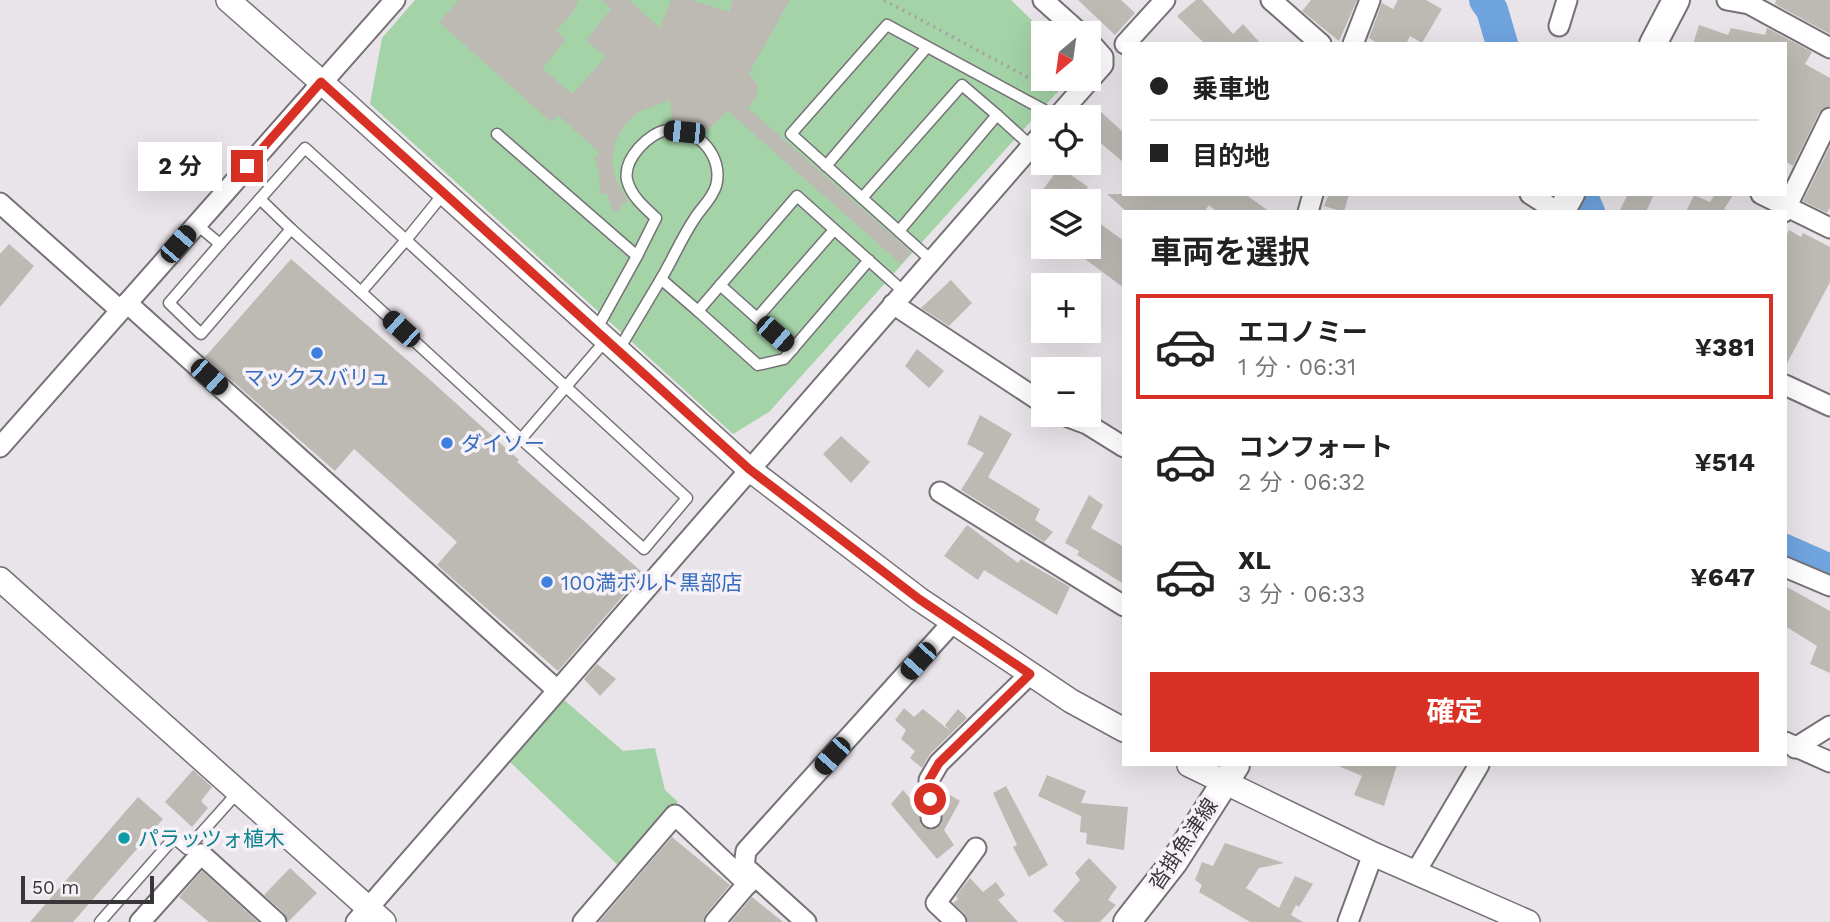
<!DOCTYPE html>
<html lang="ja">
<meta charset="utf-8">
<style>
:root{--surface:#fff;--page:#f2f2f2;--text:#222;--muted:#767676;--line:#e0e0e0;--accent:#d93025}
body{margin:0;font-family:"Work Sans","Noto Sans JP",sans-serif;background:var(--page);color:var(--text);height:100vh;display:flex;flex-direction:column;font-size:26px;white-space:nowrap}
*{box-sizing:border-box;margin:0}
p{font-size:23px;color:var(--muted)}
.icon{flex:none;width:38px;height:38px;fill:none;stroke:currentColor;stroke-width:2;stroke-linecap:round;stroke-linejoin:round}
.map{position:relative;flex:1;overflow:hidden}
.panel{position:absolute;left:1122px;top:210px;width:665px;height:556px;display:flex;flex-direction:column;background:var(--surface);border-radius:0px;box-shadow:0 7px 28px #0002}
.panel>*{flex:none}
.guide{position:absolute;left:1122px;top:42px;width:665px;height:154px;border-radius:0px;box-shadow:0 7px 28px #0002;display:grid;align-content:center;height:154px;padding:0 28px;background:var(--surface)}
.needle{width:46px;rotate:209deg}
.controls{position:absolute;left:1031px;top:21px;display:grid;gap:14px}
.controls a{display:grid;place-items:center;width:70px;height:70px;border-radius:0px;background:var(--surface);box-shadow:0 7px 28px #0002;font-size:35px}
.scale{position:absolute;left:21px;bottom:18px;width:133px;box-sizing:border-box;padding-left:7px;border:4px solid #383638;border-top:0;font-size:19px;line-height:24px;white-space:nowrap;color:#383638;-webkit-text-stroke:5px #f6f1f7;paint-order:stroke}
.end{position:absolute;width:32px;height:32px;margin:-16px;border:9px solid #d93025;background:#fff;box-shadow:0 0 0 4px #fff}
.from{border-radius:50%}
.bubble{position:absolute;height:49px;border-radius:0px;background:var(--surface);box-shadow:0 7px 28px #0002;font-size:23px;font-weight:700;line-height:49px;text-align:center}
.car{position:absolute;width:21px;height:42px;margin:-21px -10px;border-radius:9px;box-shadow:0 0 5px 2px #0007;background:linear-gradient(#222 24%,#8ab4d8 0 40%,#222 0 76%,#8ab4d8 0 86%,#222 0)}
.guide b{display:flex;align-items:center;gap:24px;height:66px;font-size:26px}
.guide b+b{border-top:2px solid var(--line)}
.guide i{width:18px;height:18px;background:var(--text)}
ul{padding:0;list-style:none}
li{display:flex;align-items:center;gap:21px;height:105px;margin:0 14px 10px;padding:0 14px;border:4px solid transparent;border-radius:0px}
li div{flex:1}
li b{display:block;font-size:26px}
li em{font-style:normal;font-weight:700}
li.selected{border-color:var(--accent)}
li>.icon{width:63px;height:63px;stroke-width:1.5}
h2{padding:0 28px;font-size:32px;line-height:84px}
.cta{display:flex;gap:14px;margin-top:auto;padding:14px 28px}
.cta a{flex:1;height:80px;border-radius:0px;background:var(--accent);color:#fff;font-size:28px;font-weight:700;line-height:80px;text-align:center}
.map>svg:first-child{display:block}
.green{fill:#a4d3a7}
.lines{fill:none;stroke-linecap:round;stroke-linejoin:round}
.river{stroke:#6fa4df;stroke-width:32}
.building{fill:#bdb9b3}
.service-casing{stroke:#767176;stroke-width:13}
.minor-casing{stroke:#767176;stroke-width:23}
.tertiary-casing{stroke:#767176;stroke-width:26}
.secondary-casing{stroke:#767176;stroke-width:30}
.path{stroke:#a5a1a5;stroke-width:3.5;stroke-dasharray:2 5;stroke-linecap:butt}
.service{stroke:#fff;stroke-width:10}
.minor{stroke:#fff;stroke-width:19}
.tertiary{stroke:#fff;stroke-width:23}
.secondary{stroke:#fff;stroke-width:26}
.route{stroke:#d93025;stroke-width:9}
.shop-dot{fill:#3f7fe0;stroke:#f6f1f7;stroke-width:2.5}
.culture-dot{fill:#0f9aa8;stroke:#f6f1f7;stroke-width:2.5}
.labels{text-anchor:middle;dominant-baseline:central;stroke-width:7;stroke-linejoin:round;paint-order:stroke}
.shop-label{font-size:21px;fill:#366cbe;stroke:#f6f1f7;text-anchor:start}
.culture-label{font-size:21px;fill:#0d838f;stroke:#f6f1f7;text-anchor:start}
.street-label{font-size:21px;fill:#383638;stroke:#f6f1f7}
</style>
<div class="map">
<svg width="1830" height="922" viewBox="0 0 1830 922">
<rect width="100%" height="100%" fill="#e9e4e9"/>
<g class="green">
<polygon points="415,0 1011,0 1045,33 1043,33 1043,79 1069,79 769,412 733,434 370,104 382,38"/>
<polygon points="563,699 623,751 655,748 665,790 678,802 619,866 510,762"/>
</g>
<g class="lines">
<g class="river">
<polyline points="1485,0 1492,10 1502,44"/>
<polyline points="1581,194 1589,212"/>
<polyline points="1785,550 1830,570"/>
</g>
</g>
<g class="building">
<polygon points="459,0 578,0 573,12 556,31 566,40 542,68 572,94 606,57 586,40 611,9 601,0 629,0 660,28 671,0 691,0 729,12 733,0 790,0 749,73 758,86 756,97 748,108 911,252 901,264 728,111 704,133 694,126 672,121 670,100 638,112 624,126 615,142 612,161 616,180 628,201 620,207 621,210 613,212 607,194 600,193 599,173 594,157 599,155 599,152 558,115 551,122 439,22"/>
<polygon points="1078,0 1121,0 1135,13 1115,35"/>
<polygon points="1196,0 1202,0 1233,34 1243,24 1261,44 1205,44 1177,16"/>
<polygon points="1311,0 1357,0 1339,41 1302,11"/>
<polygon points="1398,0 1426,0 1442,9 1422,43 1410,36 1406,44 1379,44 1369,38 1382,3 1393,9"/>
<polygon points="1776,0 1830,0 1830,34 1775,4"/>
<polygon points="1699,25 1728,35 1731,28 1765,35 1767,28 1812,52 1805,64 1830,78 1830,106 1824,108 1819,113 1793,166 1785,161 1785,44 1693,44"/>
<polygon points="1100,111 1124,133 1124,163 1088,132 1088,124"/>
<polygon points="1830,146 1830,208 1827,213 1803,201"/>
<polygon points="1060,167 1088,187 1078,201 1034,201"/>
<polygon points="1107,194 1245,194 1270,212 1217,212 1209,205 1204,212 1127,212"/>
<polygon points="1329,194 1349,194 1344,212 1324,206"/>
<polygon points="1628,194 1654,194 1646,212 1619,212"/>
<polygon points="1715,194 1734,194 1724,209 1730,212 1686,212 1694,195 1710,202"/>
<polygon points="1088,215 1124,241 1124,288 1069,247 1088,247"/>
<polygon points="1789,230 1801,237 1803,233 1830,247 1830,282 1785,367 1785,238"/>
<polygon points="9,244 34,266 0,307 0,254"/>
<polygon points="291,259 429,379 519,460 517,462 643,573 558,671 437,565 457,542 354,449 335,471 205,357"/>
<polygon points="951,280 972,303 949,326 921,308"/>
<polygon points="917,349 944,371 929,388 905,366"/>
<polygon points="980,415 1012,434 988,477 1040,509 1035,520 1053,532 1044,542 961,490 984,453 967,444"/>
<polygon points="841,436 870,462 851,483 823,454"/>
<polygon points="1089,495 1103,505 1091,528 1124,547 1124,584 1077,555 1079,551 1065,543"/>
<polygon points="967,525 1018,563 1021,559 1070,587 1057,615 984,570 978,580 944,556"/>
<polygon points="1785,586 1830,611 1830,673 1810,664 1817,646 1785,626"/>
<polygon points="597,664 616,679 600,696 584,679"/>
<polygon points="904,708 914,717 923,709 950,731 945,725 958,709 967,718 930,754 922,768 910,758 915,751 901,739 906,730 895,720"/>
<polygon points="1336,765 1397,765 1384,806 1354,795 1362,776"/>
<polygon points="193,770 212,787 201,801 208,808 192,827 165,802"/>
<polygon points="1047,775 1086,791 1081,803 1128,807 1124,850 1086,844 1087,833 1080,832 1081,816 1038,796"/>
<polygon points="1006,786 1048,865 1029,877 1013,847 1017,845 993,793"/>
<polygon points="903,790 918,808 921,825 931,830 937,829 942,823 942,799 945,792 960,801 944,830 954,845 937,859 891,804"/>
<polygon points="138,797 163,819 73,922 30,922"/>
<polygon points="672,837 730,885 706,914 703,922 599,922"/>
<polygon points="1225,843 1284,863 1259,868 1246,888 1279,908 1295,876 1313,884 1299,907 1296,905 1291,915 1303,922 1250,922 1199,892 1202,885 1195,880 1202,862 1213,866"/>
<polygon points="1089,858 1117,887 1108,900 1116,905 1100,922 1065,922 1053,911 1080,880 1075,873"/>
<polygon points="290,868 317,893 288,922 284,913 264,895"/>
<polygon points="202,871 258,922 209,922 179,897"/>
<polygon points="970,878 983,892 996,882 1005,895 998,900 1018,922 968,922 965,914 953,903 958,899 956,896"/>
<polygon points="752,897 783,922 731,922"/>
</g>
<g class="lines">
<g class="service-casing">
<g id="service">
<polyline points="497,134 637,256 596,330"/>
<polyline points="826,166 927,47"/>
<polyline points="444,193 406,240 687,498 644,549 521,439 606,340"/>
<polyline points="862,198 962,85 997,115"/>
<polyline points="260,199 291,229"/>
<polyline points="196,224 220,244 169,303 201,334 291,229 361,292"/>
<polyline points="899,231 997,115 1031,146"/>
<polyline points="220,244 305,148 406,240 361,292 521,439"/>
<path d="M637,256L656,218C644,207 631,196 627,180C623,159 649,132 668,130C699,127 724,158 716,186C712,199 702,207 695,218C682,237 673,259 661,279"/>
<polyline points="869,260 784,359 758,365 698,311 797,196 904,292"/>
<polyline points="931,260 791,134 887,25 1057,117"/>
<polyline points="720,285 757,318"/>
<polyline points="793,349 757,318 834,230"/>
<polyline points="618,351 661,279 698,311"/>
<polyline points="100,922 174,838 187,849 238,792"/>
</g>
</g>
<g class="minor-casing">
<g id="minor">
<polyline points="1043,0 1080,33"/>
<polyline points="1271,0 1321,44"/>
<polyline points="1727,0 1749,4 1830,48"/>
<polyline points="1559,26 1567,0"/>
<polyline points="1125,44 1165,0"/>
<polyline points="1353,44 1370,0"/>
<polyline points="1057,117 1103,65 1103,57 1088,40"/>
<polyline points="1530,194 1558,212"/>
<polyline points="1761,194 1830,228"/>
<polyline points="0,203 120,310"/>
<polyline points="1308,212 1313,194"/>
<polyline points="1784,212 1830,118"/>
<polyline points="127,303 557,690"/>
<polyline points="893,304 1043,403"/>
<polyline points="1785,385 1830,406"/>
<polyline points="1063,415 1087,424 1124,447"/>
<polyline points="0,447 395,0"/>
<polyline points="940,492 1124,606"/>
<polyline points="1785,567 1830,586"/>
<polyline points="1785,742 1830,762"/>
<polyline points="1795,748 1830,726"/>
<polyline points="931,818 929,780 939,763 1030,674"/>
<polyline points="1415,873 1479,765"/>
<polyline points="140,922 201,854 276,922"/>
<polyline points="356,922 1043,133"/>
<polyline points="583,922 675,815 748,884"/>
<polyline points="715,922 754,876"/>
<polyline points="806,922 744,866 746,851 953,622"/>
<polyline points="956,922 936,903 976,848"/>
<polyline points="1348,922 1373,854"/>
</g>
</g>
<g class="tertiary-casing">
<g id="tertiary">
<polyline points="228,0 344,102 749,469 919,599 1071,701 1124,730"/>
<polyline points="0,579 384,922"/>
<polyline points="1189,765 1373,854 1528,922"/>
</g>
</g>
<g class="secondary-casing">
<g id="secondary">
<polyline points="1653,44 1676,0"/>
<polyline points="1561,212 1571,194"/>
<polyline points="1127,922 1174,862 1236,765"/>
</g>
</g>
<polyline class="path" points="884,0 1057,93"/>
<use href="#service" class="service"/>
<use href="#minor" class="minor"/>
<use href="#tertiary" class="tertiary"/>
<use href="#secondary" class="secondary"/>
</g>
<g class="lines">
<polyline class="route" points="247,166 321,82 749,469 919,599 1030,674 939,763 929,780 930,799"/>
</g>
<g class="shop-dot">
<circle cx="317" cy="353" r="7"/>
<circle cx="447" cy="443" r="7"/>
<circle cx="547" cy="582" r="7"/>
</g>
<circle class="culture-dot" cx="124" cy="838" r="7"/>
<g class="labels">
<g class="shop-label">
<text x="317" y="377" text-anchor="middle">マックスバリュ</text>
<text x="461" y="443">ダイソー</text>
<text x="561" y="582">100満ボルト黒部店</text>
</g>
<g class="culture-label">
<text x="138" y="838">パラッツォ植木</text>
</g>
<g class="street-label">
<text transform="translate(1183 844) rotate(-56)">沓掛魚津線</text>
</g>
</g>
</svg>
<div class="controls">
<a><svg class="needle" viewBox="-14 -14 28 28"><path d="M0-13l5 13h-10z" fill="#e53935"/><path d="M0 13l5-13h-10z" fill="#767676"/></svg></a>
<a><svg class="icon" aria-label="locate" viewBox="0 0 24 24"><circle cx="12" cy="12" r="6"/><path d="M12 2v4M12 18v4M2 12h4M18 12h4"/></svg></a>
<a><svg class="icon" aria-label="layers" viewBox="0 0 24 24"><path d="M12 4l9 5-9 5-9-5zM3 14l9 5 9-5"/></svg></a>
<a>+</a>
<a>−</a>
</div>
<div class="scale">50 m</div>
<i class="end from" style="left:930px;top:799px"></i>
<i class="end" style="left:247px;top:166px"></i>
<div class="bubble" style="left:138px;top:142px;width:84px">2 分</div>
<i class="car" style="left:684px;top:132px;rotate:276deg"></i>
<i class="car" style="left:178px;top:244px;rotate:41deg"></i>
<i class="car" style="left:401px;top:329px;rotate:312deg"></i>
<i class="car" style="left:775px;top:334px;rotate:131deg"></i>
<i class="car" style="left:209px;top:377px;rotate:132deg"></i>
<i class="car" style="left:918px;top:661px;rotate:222deg"></i>
<i class="car" style="left:832px;top:756px;rotate:222deg"></i>
<div class="guide">
<b><i class="from"></i>乗車地</b>
<b><i></i>目的地</b>
</div>
<section class="panel">
<h2>車両を選択</h2>
<ul>
<li class="selected"><svg class="icon" aria-label="car" viewBox="0 0 24 24"><path d="M5 17H2v-5l4-1 3-4h7l3 4 3 1v5h-3M9 17h6M6 11h13"/><circle cx="7" cy="17" r="2"/><circle cx="17" cy="17" r="2"/></svg><div><b>エコノミー</b><p>1 分 · 06:31</p></div><em>¥381</em></li>
<li><svg class="icon" aria-label="car" viewBox="0 0 24 24"><path d="M5 17H2v-5l4-1 3-4h7l3 4 3 1v5h-3M9 17h6M6 11h13"/><circle cx="7" cy="17" r="2"/><circle cx="17" cy="17" r="2"/></svg><div><b>コンフォート</b><p>2 分 · 06:32</p></div><em>¥514</em></li>
<li><svg class="icon" aria-label="car" viewBox="0 0 24 24"><path d="M5 17H2v-5l4-1 3-4h7l3 4 3 1v5h-3M9 17h6M6 11h13"/><circle cx="7" cy="17" r="2"/><circle cx="17" cy="17" r="2"/></svg><div><b>XL</b><p>3 分 · 06:33</p></div><em>¥647</em></li>
</ul>
<div class="cta"><a>確定</a></div>
</section>
</div>
